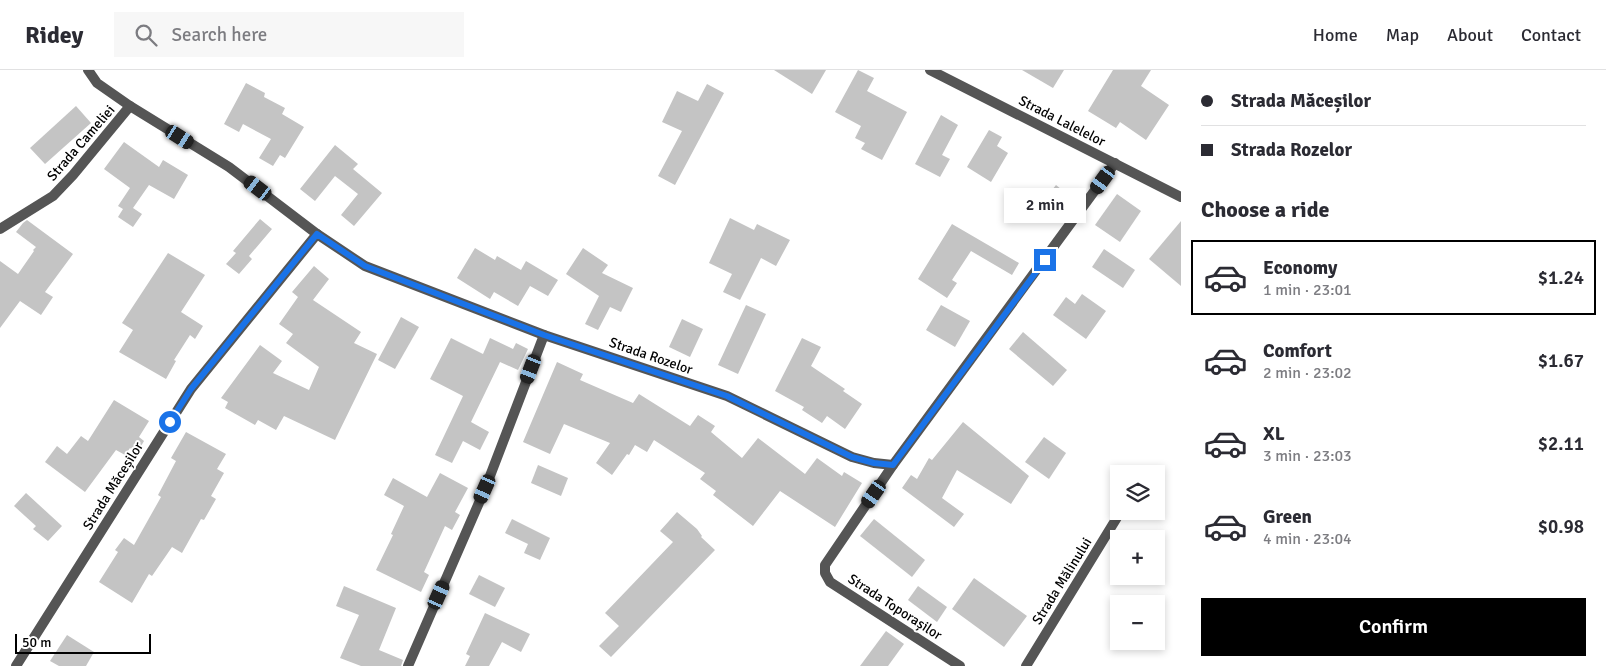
<!DOCTYPE html>
<meta charset="utf-8">
<style>
:root{--surface:#fff;--page:#f7f7f7;--text:#2b2b33;--muted:#7c7c81;--line:#e1e1e2;--accent:#000}
body{margin:0;font-family:Signika,sans-serif;background:var(--page);color:var(--text);height:100vh;display:flex;flex-direction:column;font-size:19px;white-space:nowrap}
*{box-sizing:border-box;margin:0}
p{font-size:16px;color:var(--muted)}
.icon{flex:none;width:28px;height:28px;fill:none;stroke:currentColor;stroke-width:2;stroke-linecap:round;stroke-linejoin:round}
.map{position:relative;flex:1;overflow:hidden}
.side{display:flex;flex-direction:column;background:var(--surface);width:425px}
.side>*{flex:none}
.guide{display:grid;align-content:center;height:110px;padding:0 20px;background:var(--surface)}
.tools{position:absolute;left:1110px;top:395px;display:grid;gap:10px}
.tools a{display:grid;place-items:center;width:55px;height:55px;border-radius:0px;background:var(--surface);box-shadow:0 2px 8px #0003;font-size:25px}
.scale{position:absolute;left:15px;bottom:12px;width:136px;box-sizing:border-box;padding-left:5px;border:2px solid #000;border-top:0;font-size:14px;line-height:18px;white-space:nowrap;color:#000;-webkit-text-stroke:4px #fff;paint-order:stroke}
.end{position:absolute;width:22px;height:22px;margin:-11px;border:6px solid #1a73e8;background:#fff;box-shadow:0 0 0 2px #fff}
.from{border-radius:50%}
.bubble{position:absolute;height:35px;border-radius:0px;background:var(--surface);box-shadow:0 2px 8px #0003;font-size:16px;font-weight:600;line-height:35px;text-align:center}
.car{position:absolute;width:15px;height:30px;margin:-15px -8px;border-radius:6px;box-shadow:0 0 4px 1px #0007;background:linear-gradient(#222 24%,#8ab4d8 0 40%,#222 0 76%,#8ab4d8 0 86%,#222 0)}
.guide b{display:flex;align-items:center;gap:18px;height:48px;font-size:19px}
.guide b+b{border-top:1px solid var(--line)}
.guide i{width:12px;height:12px;background:var(--text)}
ul{padding:0;list-style:none}
li{display:flex;align-items:center;gap:15px;height:75px;margin:0 10px 8px;padding:0 10px;border:2px solid transparent;border-radius:0px}
li div{flex:1}
li b{display:block;font-size:19px}
li em{font-style:normal;font-weight:600}
li.active{border-color:var(--accent)}
li>.icon{width:45px;height:45px;stroke-width:1.5}
h2{padding:0 20px;font-size:22px;line-height:60px}
.primary-button{display:flex;gap:10px;margin-top:auto;padding:10px 20px}
.primary-button a{flex:1;height:58px;border-radius:0px;background:var(--accent);color:#fff;font-size:20px;font-weight:600;line-height:58px;text-align:center}
header{display:flex;align-items:center;gap:30px;box-sizing:border-box;height:70px;padding:0 25px;background:var(--surface);border-bottom:1px solid var(--line)}
header strong{font-size:24px}
nav{display:flex;gap:28px;margin-inline-start:auto;font-size:18px}
.search{width:350px;height:45px;background:var(--page);display:flex;align-items:center;gap:12px;box-sizing:border-box;padding:0 18px;border-radius:0px;color:var(--muted);font-size:19px}
main{display:flex;flex:1;min-height:0}
.map>svg:first-child{display:block}
.building{fill:#c4c4c4}
.lines{fill:none;stroke-linecap:round;stroke-linejoin:round}
.minor{stroke:#555;stroke-width:10}
.route{stroke:#1a73e8;stroke-width:6}
.labels{text-anchor:middle;dominant-baseline:central;stroke-width:4;stroke-linejoin:round;paint-order:stroke}
.street-label{font-size:14px;fill:#000;stroke:#fff}
</style>
<header>
<strong>Ridey</strong>
<div class="search"><svg class="icon" aria-label="search" viewBox="0 0 24 24"><circle cx="10" cy="10" r="6"/><path d="M15 15l6 6"/></svg>Search here</div>
<nav><a>Home</a><a>Map</a><a>About</a><a>Contact</a></nav>
</header>
<main>
<div class="map">
<svg width="1181" height="596" viewBox="0 0 1181 596">
<rect width="100%" height="100%" fill="#fff"/>
<g class="building">
<polygon points="774,0 826,0 812,24"/>
<polygon points="858,0 874,8 867,21 907,42 882,90 861,79 865,73 855,68 861,56 835,42"/>
<polygon points="1022,0 1064,0 1053,18"/>
<polygon points="1113,0 1151,0 1141,16 1169,35 1146,70 1120,52 1116,58 1088,41"/>
<polygon points="246,13 265,23 264,27 285,38 282,44 304,57 285,88 280,85 273,96 259,88 271,69 243,54 239,62 224,54"/>
<polygon points="707,14 724,23 675,115 658,106 682,61 662,52 677,21 698,31"/>
<polygon points="76,36 91,53 45,94 30,78"/>
<polygon points="941,45 958,55 942,85 950,89 940,107 915,94"/>
<polygon points="989,60 1002,67 997,76 1008,83 991,112 967,97"/>
<polygon points="124,72 159,97 163,90 188,105 174,129 149,115 133,138 142,144 133,157 118,147 123,139 118,136 130,118 104,99"/>
<polygon points="335,75 358,94 353,99 382,123 354,156 341,145 358,124 335,106 315,131 300,119"/>
<polygon points="1056,115 1073,129 1054,151 1038,138"/>
<polygon points="1117,124 1141,141 1120,172 1095,155"/>
<polygon points="730,148 754,160 757,154 790,170 776,196 761,188 740,230 723,222 732,204 709,193"/>
<polygon points="260,149 272,159 249,186 252,189 239,204 226,194 236,183 233,181"/>
<polygon points="27,150 73,184 45,222 53,227 41,245 20,231 0,258 0,191 18,204 34,181 33,180 36,177 16,162 23,153"/>
<polygon points="1181,151 1181,216 1149,189"/>
<polygon points="952,154 1019,193 1012,205 971,181 952,210 957,213 947,228 918,209"/>
<polygon points="475,178 495,190 497,186 521,200 526,191 558,210 548,226 530,216 518,236 494,222 490,229 457,208"/>
<polygon points="583,178 608,195 602,203 633,218 621,242 610,237 598,260 585,254 599,226 566,204"/>
<polygon points="1104,179 1135,200 1123,218 1092,197"/>
<polygon points="168,183 205,205 181,242 203,256 195,269 190,265 174,290 176,291 166,309 119,282 133,260 122,253"/>
<polygon points="314,196 329,209 313,230 361,262 354,273 377,284 335,370 284,346 276,360 258,350 255,355 225,338 228,332 221,328 260,275 282,291 273,303 309,320 319,297 286,273 293,264 279,254 298,227 292,222"/>
<polygon points="1082,224 1106,241 1086,269 1053,245 1066,227 1075,234"/>
<polygon points="746,235 766,244 738,304 718,295"/>
<polygon points="941,235 970,251 955,277 926,260"/>
<polygon points="401,247 419,257 395,299 378,290"/>
<polygon points="682,249 703,259 690,287 669,277"/>
<polygon points="1023,262 1067,300 1053,316 1009,279"/>
<polygon points="451,268 483,284 490,268 513,279 516,273 528,279 518,300 500,292 471,352 489,362 480,380 463,371 452,393 435,385 463,326 430,309"/>
<polygon points="802,268 821,277 811,296 845,319 843,321 862,334 845,359 827,346 822,353 802,340 804,337 775,321"/>
<polygon points="557,292 583,304 580,310 633,333 639,324 690,356 698,345 715,356 711,362 742,388 758,368 805,404 817,388 842,406 844,402 862,413 835,457 780,421 753,456 713,425 716,421 700,409 705,403 654,370 647,382 635,375 629,385 627,384 612,405 596,393 610,373 564,354 550,384 523,372"/>
<polygon points="114,330 149,351 139,367 144,371 137,383 130,378 125,385 116,380 85,422 45,392 57,376 67,384 81,366 88,371"/>
<polygon points="963,352 1029,406 1011,434 957,400 942,428 964,444 954,457 902,418 911,405 917,409 929,388 932,390"/>
<polygon points="186,362 226,384 217,399 224,403 211,426 216,429 204,450 201,449 182,483 172,477 152,506 149,504 132,533 99,512 118,482 115,480 124,468 134,475 161,427 158,425 176,391 171,388"/>
<polygon points="1044,367 1066,383 1049,409 1025,392"/>
<polygon points="538,395 568,408 561,426 531,413"/>
<polygon points="440,403 468,418 455,442 460,445 452,460 445,456 424,502 429,505 421,522 376,500 393,465 391,464 404,436 384,425 393,408 427,427"/>
<polygon points="26,423 62,456 48,471 33,459 36,456 14,436"/>
<polygon points="677,442 697,459 702,466 701,467 715,480 611,587 599,576 619,556 605,543 673,472 660,461"/>
<polygon points="512,449 550,468 540,490 524,483 528,474 505,463"/>
<polygon points="874,449 925,490 912,507 860,466"/>
<polygon points="479,505 505,518 495,537 469,524"/>
<polygon points="974,508 1027,546 1004,577 952,539"/>
<polygon points="344,516 396,538 379,580 403,590 401,596 361,596 340,588 359,545 336,536"/>
<polygon points="918,516 947,537 937,552 908,530"/>
<polygon points="485,543 530,564 521,582 502,572 489,596 465,596 470,586 466,584"/>
<polygon points="886,561 904,574 888,596 860,596"/>
<polygon points="67,565 94,582 86,596 59,596 50,591"/>
</g>
<g class="lines">
<g class="minor">
<polyline points="88,0 97,13 130,36 229,97 317,164 365,196 544,265 727,326 852,387 874,393 893,395"/>
<polyline points="930,0 1181,127"/>
<polyline points="0,159 53,126 73,105 130,36"/>
<polyline points="16,596 191,319 317,164"/>
<polyline points="408,596 485,419 544,265"/>
<polyline points="960,596 830,512 825,503 825,495 893,395 1115,93"/>
<polyline points="1026,596 1121,441"/>
</g>
</g>
<g class="lines">
<polyline class="route" points="170,352 191,319 317,164 365,196 544,265 727,326 852,387 874,393 893,395 1045,190"/>
</g>
<g class="labels">
<g class="street-label">
<text transform="translate(1062 51) rotate(27)">Strada Lalelelor</text>
<text transform="translate(81 73) rotate(-49)">Strada Cameliei</text>
<text transform="translate(651 286) rotate(19)">Strada Rozelor</text>
<text transform="translate(113 416) rotate(-58)">Strada Măceșilor</text>
<text transform="translate(1062 511) rotate(-58)">Strada Mălinului</text>
<text transform="translate(895 537) rotate(33)">Strada Toporașilor</text>
</g>
</g>
</svg>
<div class="tools">
<a><svg class="icon" aria-label="layers" viewBox="0 0 24 24"><path d="M12 4l9 5-9 5-9-5zM3 14l9 5 9-5"/></svg></a>
<a>+</a>
<a>−</a>
</div>
<div class="scale">50 m</div>
<i class="end from" style="left:170px;top:352px"></i>
<i class="end" style="left:1045px;top:190px"></i>
<div class="bubble" style="left:1004px;top:118px;width:82px">2 min</div>
<i class="car" style="left:180px;top:67px;rotate:122deg"></i>
<i class="car" style="left:1103px;top:110px;rotate:216deg"></i>
<i class="car" style="left:258px;top:118px;rotate:307deg"></i>
<i class="car" style="left:531px;top:299px;rotate:201deg"></i>
<i class="car" style="left:485px;top:419px;rotate:204deg"></i>
<i class="car" style="left:874px;top:424px;rotate:215deg"></i>
<i class="car" style="left:439px;top:525px;rotate:24deg"></i>
</div>
<section class="side">
<div class="guide">
<b><i class="from"></i>Strada Măceșilor</b>
<b><i></i>Strada Rozelor</b>
</div>
<h2>Choose a ride</h2>
<ul>
<li class="active"><svg class="icon" aria-label="car" viewBox="0 0 24 24"><path d="M5 17H2v-5l4-1 3-4h7l3 4 3 1v5h-3M9 17h6M6 11h13"/><circle cx="7" cy="17" r="2"/><circle cx="17" cy="17" r="2"/></svg><div><b>Economy</b><p>1 min · 23:01</p></div><em>$1.24</em></li>
<li><svg class="icon" aria-label="car" viewBox="0 0 24 24"><path d="M5 17H2v-5l4-1 3-4h7l3 4 3 1v5h-3M9 17h6M6 11h13"/><circle cx="7" cy="17" r="2"/><circle cx="17" cy="17" r="2"/></svg><div><b>Comfort</b><p>2 min · 23:02</p></div><em>$1.67</em></li>
<li><svg class="icon" aria-label="car" viewBox="0 0 24 24"><path d="M5 17H2v-5l4-1 3-4h7l3 4 3 1v5h-3M9 17h6M6 11h13"/><circle cx="7" cy="17" r="2"/><circle cx="17" cy="17" r="2"/></svg><div><b>XL</b><p>3 min · 23:03</p></div><em>$2.11</em></li>
<li><svg class="icon" aria-label="car" viewBox="0 0 24 24"><path d="M5 17H2v-5l4-1 3-4h7l3 4 3 1v5h-3M9 17h6M6 11h13"/><circle cx="7" cy="17" r="2"/><circle cx="17" cy="17" r="2"/></svg><div><b>Green</b><p>4 min · 23:04</p></div><em>$0.98</em></li>
</ul>
<div class="primary-button"><a>Confirm</a></div>
</section>
</main>
